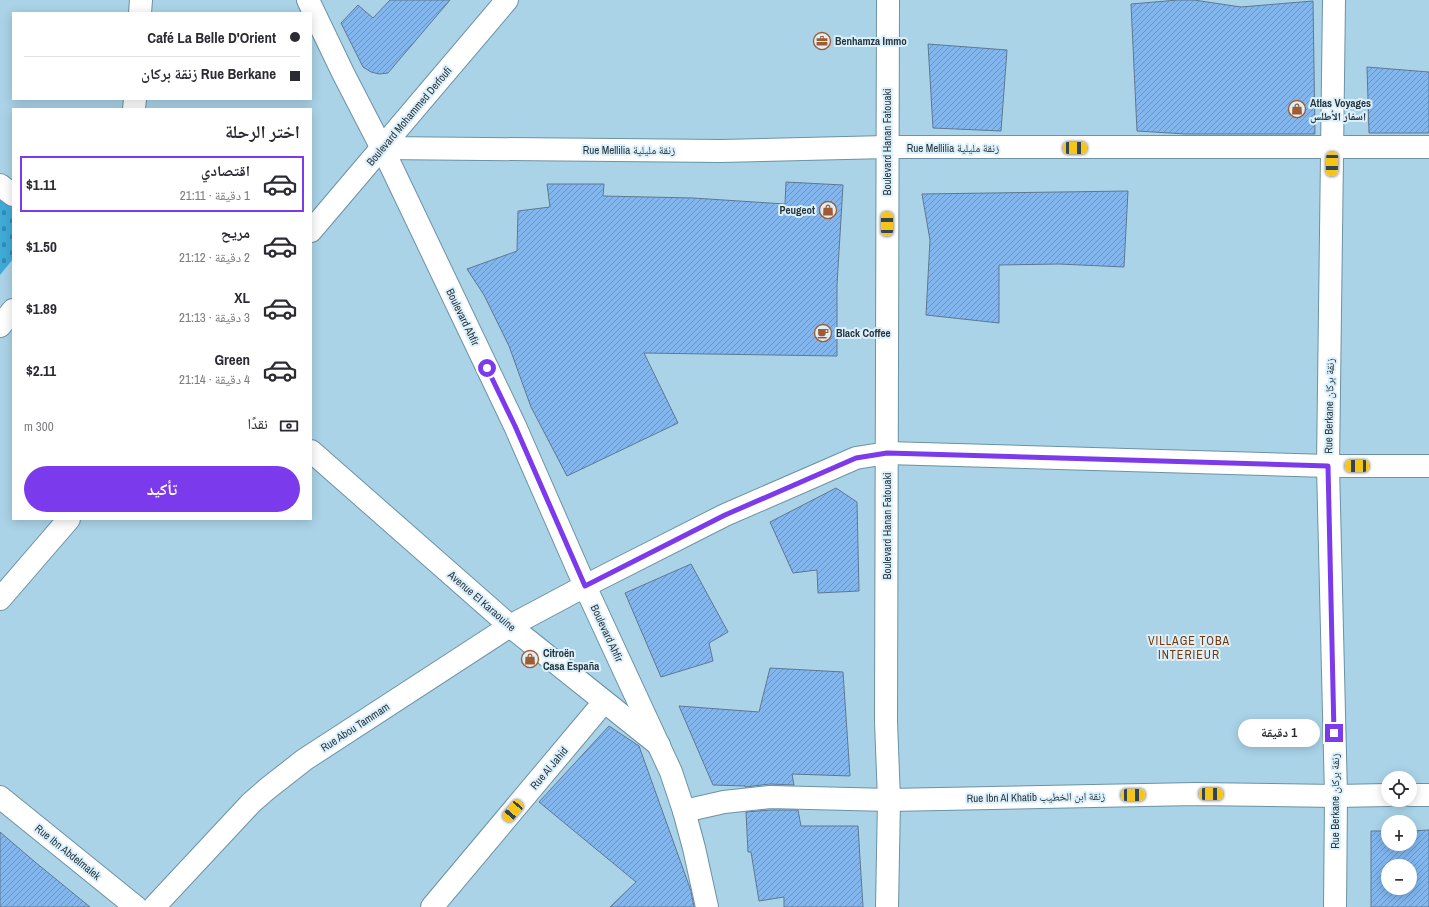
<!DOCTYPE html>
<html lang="ar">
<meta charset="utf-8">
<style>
:root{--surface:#fff;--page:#f7f7f7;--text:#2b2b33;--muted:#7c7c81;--line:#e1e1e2;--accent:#7c3aed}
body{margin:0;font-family:"Archivo Narrow","Noto Naskh Arabic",sans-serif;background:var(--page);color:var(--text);direction:rtl;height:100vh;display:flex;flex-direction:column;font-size:15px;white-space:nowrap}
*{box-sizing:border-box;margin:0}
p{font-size:13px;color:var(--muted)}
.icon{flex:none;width:22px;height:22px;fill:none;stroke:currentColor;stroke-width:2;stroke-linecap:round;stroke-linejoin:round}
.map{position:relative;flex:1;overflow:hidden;direction:ltr}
.details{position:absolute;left:12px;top:108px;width:300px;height:412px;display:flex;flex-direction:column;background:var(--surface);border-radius:0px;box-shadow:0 2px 10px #0003;direction:rtl}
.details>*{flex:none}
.hud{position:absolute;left:12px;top:12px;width:300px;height:88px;border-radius:0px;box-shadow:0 2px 10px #0003;direction:rtl;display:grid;align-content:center;height:88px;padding:0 12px;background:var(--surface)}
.controls{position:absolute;left:1381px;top:771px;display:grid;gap:8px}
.controls a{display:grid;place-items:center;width:36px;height:36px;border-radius:50%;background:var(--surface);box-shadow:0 2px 10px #0003;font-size:20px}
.end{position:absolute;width:18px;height:18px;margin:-9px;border:5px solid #7c3aed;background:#fff;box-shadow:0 0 0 2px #fff}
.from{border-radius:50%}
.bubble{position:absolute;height:28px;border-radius:14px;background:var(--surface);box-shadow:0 2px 10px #0003;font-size:13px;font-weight:800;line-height:28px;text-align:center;direction:rtl}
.car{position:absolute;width:12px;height:24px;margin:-12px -6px;border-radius:5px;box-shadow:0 0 3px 1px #0007;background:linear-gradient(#f5c518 24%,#345 0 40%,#f5c518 0 76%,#345 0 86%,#f5c518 0)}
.hud b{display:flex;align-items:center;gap:14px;height:38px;font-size:15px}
.hud b+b{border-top:1px solid var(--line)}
.hud i{width:10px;height:10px;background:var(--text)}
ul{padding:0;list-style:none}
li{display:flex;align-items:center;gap:12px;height:56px;margin:0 8px 6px;padding:0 4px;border:2px solid transparent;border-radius:0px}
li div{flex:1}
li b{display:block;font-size:15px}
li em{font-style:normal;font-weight:800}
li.current{border-color:var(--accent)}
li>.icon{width:36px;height:36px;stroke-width:1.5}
h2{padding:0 12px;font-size:18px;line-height:48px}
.pay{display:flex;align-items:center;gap:10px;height:44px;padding:0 12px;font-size:15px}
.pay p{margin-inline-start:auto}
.action{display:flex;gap:8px;margin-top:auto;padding:8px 12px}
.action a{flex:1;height:46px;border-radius:24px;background:var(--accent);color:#fff;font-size:16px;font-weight:800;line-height:46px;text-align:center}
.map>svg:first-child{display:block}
.cemetery{fill:url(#cemetery-stones)}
.building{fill:url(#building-hatch);stroke:#5e7893;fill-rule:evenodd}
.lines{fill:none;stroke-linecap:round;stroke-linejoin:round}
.minor-casing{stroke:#6b92a5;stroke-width:24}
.tertiary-casing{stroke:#6b92a5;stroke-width:24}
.minor{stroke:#fff;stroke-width:22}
.tertiary{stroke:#fff;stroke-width:22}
.route{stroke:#7c3aed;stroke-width:5}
.labels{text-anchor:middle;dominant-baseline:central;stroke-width:4;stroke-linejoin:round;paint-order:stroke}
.poi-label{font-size:11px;font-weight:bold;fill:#26363e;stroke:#dcf0fb;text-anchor:start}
.street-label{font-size:11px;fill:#26363e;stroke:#dcf0fb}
.neighbourhood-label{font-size:12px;letter-spacing:1px;fill:#74370b;stroke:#dcf0fb}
</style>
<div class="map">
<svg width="1429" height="907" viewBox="0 0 1429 907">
<defs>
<pattern id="cemetery-stones" width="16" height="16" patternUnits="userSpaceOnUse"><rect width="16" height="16" fill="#3faad8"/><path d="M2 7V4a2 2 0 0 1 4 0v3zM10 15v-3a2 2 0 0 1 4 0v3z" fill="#358bb1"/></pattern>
<pattern id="building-hatch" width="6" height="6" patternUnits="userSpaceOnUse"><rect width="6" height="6" fill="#82b6ed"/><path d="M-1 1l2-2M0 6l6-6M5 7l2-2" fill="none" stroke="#6a95c1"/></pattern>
</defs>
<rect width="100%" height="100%" fill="#aad3e8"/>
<polygon class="cemetery" points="0,198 13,208 13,259 0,275"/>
<g class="building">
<polygon points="390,0 450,0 388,73 379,74 371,72 363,67 341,23 358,5 373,18"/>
<polygon points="1178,0 1194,0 1241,7 1313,1 1315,134 1186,134 1137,131 1131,4"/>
<polygon points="928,44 1007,50 1001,131 933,128"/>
<polygon points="1367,67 1429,72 1429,133 1369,133"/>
<polygon points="786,182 843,185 837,285 837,356 644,353 678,423 567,476 531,407 509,346 484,295 467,269 517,251 518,211 550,207 547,184 604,184 603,196 693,198 785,204"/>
<polygon points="1128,191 1124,267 1059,264 999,265 999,323 926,315 930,240 922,194"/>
<polygon points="836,488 857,502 859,591 818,593 817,570 793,573 770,522"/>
<polygon points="691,564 728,632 709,643 713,661 661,677 625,593"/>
<polygon points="770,668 843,672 850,776 792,774 794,785 770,784 745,787 745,786 713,785 679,706 759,712"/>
<polygon points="609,726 639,746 691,891 694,907 610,907 636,882 539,802"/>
<polygon points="771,810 798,810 801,826 858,826 863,907 784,907 784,897 759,901 751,852 748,852 746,812"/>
<path d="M1429,830V907H1371V831H1388V844H1410V831ZM1388,866H1410V888H1388Z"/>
<polygon points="0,832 35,862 90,907 0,907"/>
</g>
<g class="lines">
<g class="minor-casing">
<g id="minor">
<polyline points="1334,0 1328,466 1336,796 1335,907"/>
<polyline points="140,13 141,0"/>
<polyline points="134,109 135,99"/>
<polyline points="382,148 721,151 887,147 1429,147"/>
<polyline points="0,185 13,195"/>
<polyline points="0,326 13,310"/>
<polyline points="311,451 510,626 659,745"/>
<polyline points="1410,795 1429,795"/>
<polyline points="0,797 136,907"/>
<polyline points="684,811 724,802 770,797 889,800 1196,794 1336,796 1388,795"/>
<polyline points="154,907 251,803 267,789 304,760 510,626 585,586 725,515 856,458 887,453 1328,466 1429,466"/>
<polyline points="432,907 604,702"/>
</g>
</g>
<g class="tertiary-casing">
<g id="tertiary">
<polyline points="308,0 343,73 391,166 515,426 585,586 671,772 684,811 694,848 707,907"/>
<polyline points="311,231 507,0"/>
<polyline points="0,599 69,519"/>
<polyline points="887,907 889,800 886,721 888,0"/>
</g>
</g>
<use href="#minor" class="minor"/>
<use href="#tertiary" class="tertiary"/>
</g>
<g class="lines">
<polyline class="route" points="487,368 515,426 585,586 725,515 856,458 887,453 1328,466 1334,733"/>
</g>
<defs>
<g id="office-ring" transform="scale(0.9)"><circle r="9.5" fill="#dcf0fb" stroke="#a15b30" stroke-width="1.5"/><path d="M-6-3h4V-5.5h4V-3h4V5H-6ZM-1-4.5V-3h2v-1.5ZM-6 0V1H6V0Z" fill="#a15b30"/></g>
<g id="shop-ring" transform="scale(0.9)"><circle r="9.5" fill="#dcf0fb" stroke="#a15b30" stroke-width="1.5"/><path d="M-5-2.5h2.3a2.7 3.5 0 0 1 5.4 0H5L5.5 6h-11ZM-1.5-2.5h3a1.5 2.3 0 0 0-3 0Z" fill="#a15b30"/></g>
<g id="cafe-ring" transform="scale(0.9)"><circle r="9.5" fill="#dcf0fb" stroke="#a15b30" stroke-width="1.5"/><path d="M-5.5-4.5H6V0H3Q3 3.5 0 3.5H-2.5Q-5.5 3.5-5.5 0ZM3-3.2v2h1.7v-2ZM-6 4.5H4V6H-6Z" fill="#a15b30"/></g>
</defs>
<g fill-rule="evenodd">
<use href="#office-ring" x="822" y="41"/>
<use href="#shop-ring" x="1297" y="109"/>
<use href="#shop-ring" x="828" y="210"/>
<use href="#cafe-ring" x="823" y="333"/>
<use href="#shop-ring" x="530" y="659"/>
</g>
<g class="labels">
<g class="poi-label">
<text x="835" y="41">Benhamza Immo</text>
<text x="1310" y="103">Atlas Voyages<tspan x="1310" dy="13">اسفار الأطلس</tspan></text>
<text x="815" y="210" text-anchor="end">Peugeot</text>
<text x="836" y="333">Black Coffee</text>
<text x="543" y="653">Citroën<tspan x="543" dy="13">Casa España</tspan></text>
</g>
<g class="street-label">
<text transform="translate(409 116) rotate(-50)">Boulevard Mohammed Derfoufi</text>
<text transform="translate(887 142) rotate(-90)">Boulevard Hanan Fatouaki</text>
<text x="953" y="148">Rue Mellilia زنقة مليلية</text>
<text x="629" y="150">Rue Mellilia زنقة مليلية</text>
<text transform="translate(463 317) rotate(64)">Boulevard Ahfir</text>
<text transform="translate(1329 406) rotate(-89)">Rue Berkane زنقة بركان</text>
<text transform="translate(887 526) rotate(-90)">Boulevard Hanan Fatouaki</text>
<text transform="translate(482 601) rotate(41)">Avenue El Karaouine</text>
<text transform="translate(607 633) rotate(65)">Boulevard Ahfir</text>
<text transform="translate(355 727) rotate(-33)">Rue Abou Tammam</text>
<text transform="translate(549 768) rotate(-50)">Rue Al Jahid</text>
<text transform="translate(1036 797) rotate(-1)">Rue Ibn Al Khatib زنقة ابن الخطيب</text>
<text transform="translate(1335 801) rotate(-90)">Rue Berkane زنقة بركان</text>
<text transform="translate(68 852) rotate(39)">Rue Ibn Abdelmalek</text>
</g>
<g class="neighbourhood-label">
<text x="1189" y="641">VILLAGE TOBA<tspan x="1189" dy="14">INTERIEUR</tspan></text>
</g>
</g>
</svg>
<div class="controls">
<a><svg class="icon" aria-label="locate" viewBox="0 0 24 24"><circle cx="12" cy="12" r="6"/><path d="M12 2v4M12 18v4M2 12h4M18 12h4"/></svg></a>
<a>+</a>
<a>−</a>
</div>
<i class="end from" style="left:487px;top:368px"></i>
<i class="end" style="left:1334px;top:733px"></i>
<div class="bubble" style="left:1238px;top:719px;width:82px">1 دقيقة</div>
<i class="car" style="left:1075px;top:148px;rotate:90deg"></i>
<i class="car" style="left:1332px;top:164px;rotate:181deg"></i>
<i class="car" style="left:887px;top:224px;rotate:0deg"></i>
<i class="car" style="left:1357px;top:466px;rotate:270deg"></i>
<i class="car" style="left:1211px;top:794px;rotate:91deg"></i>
<i class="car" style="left:1133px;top:795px;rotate:89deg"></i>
<i class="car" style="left:513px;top:811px;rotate:220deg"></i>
<div class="hud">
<b><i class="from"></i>Café La Belle D'Orient</b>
<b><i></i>Rue Berkane زنقة بركان</b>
</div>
<section class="details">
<h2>اختر الرحلة</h2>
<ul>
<li class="current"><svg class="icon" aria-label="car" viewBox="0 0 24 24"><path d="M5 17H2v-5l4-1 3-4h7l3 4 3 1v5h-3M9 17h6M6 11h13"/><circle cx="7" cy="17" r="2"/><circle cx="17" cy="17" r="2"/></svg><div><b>اقتصادي</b><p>1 دقيقة · 21:11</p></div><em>$1.11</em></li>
<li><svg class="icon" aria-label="car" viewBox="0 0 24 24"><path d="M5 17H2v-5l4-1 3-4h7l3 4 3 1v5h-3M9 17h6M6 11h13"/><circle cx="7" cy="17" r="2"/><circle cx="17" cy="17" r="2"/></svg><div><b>مريح</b><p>2 دقيقة · 21:12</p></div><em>$1.50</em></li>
<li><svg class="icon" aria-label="car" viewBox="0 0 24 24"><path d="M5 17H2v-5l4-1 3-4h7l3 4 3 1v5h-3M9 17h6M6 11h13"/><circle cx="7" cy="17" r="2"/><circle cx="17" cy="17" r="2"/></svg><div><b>XL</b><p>3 دقيقة · 21:13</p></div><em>$1.89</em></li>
<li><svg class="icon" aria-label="car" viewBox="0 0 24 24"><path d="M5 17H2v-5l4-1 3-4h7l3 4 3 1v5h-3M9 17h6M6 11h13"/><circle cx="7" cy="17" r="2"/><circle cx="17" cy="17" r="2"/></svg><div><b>Green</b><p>4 دقيقة · 21:14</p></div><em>$2.11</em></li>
</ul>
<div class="pay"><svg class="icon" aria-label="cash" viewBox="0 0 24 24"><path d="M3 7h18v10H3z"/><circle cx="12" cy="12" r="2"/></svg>نقدًا<p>300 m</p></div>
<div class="action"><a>تأكيد</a></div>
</section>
</div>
